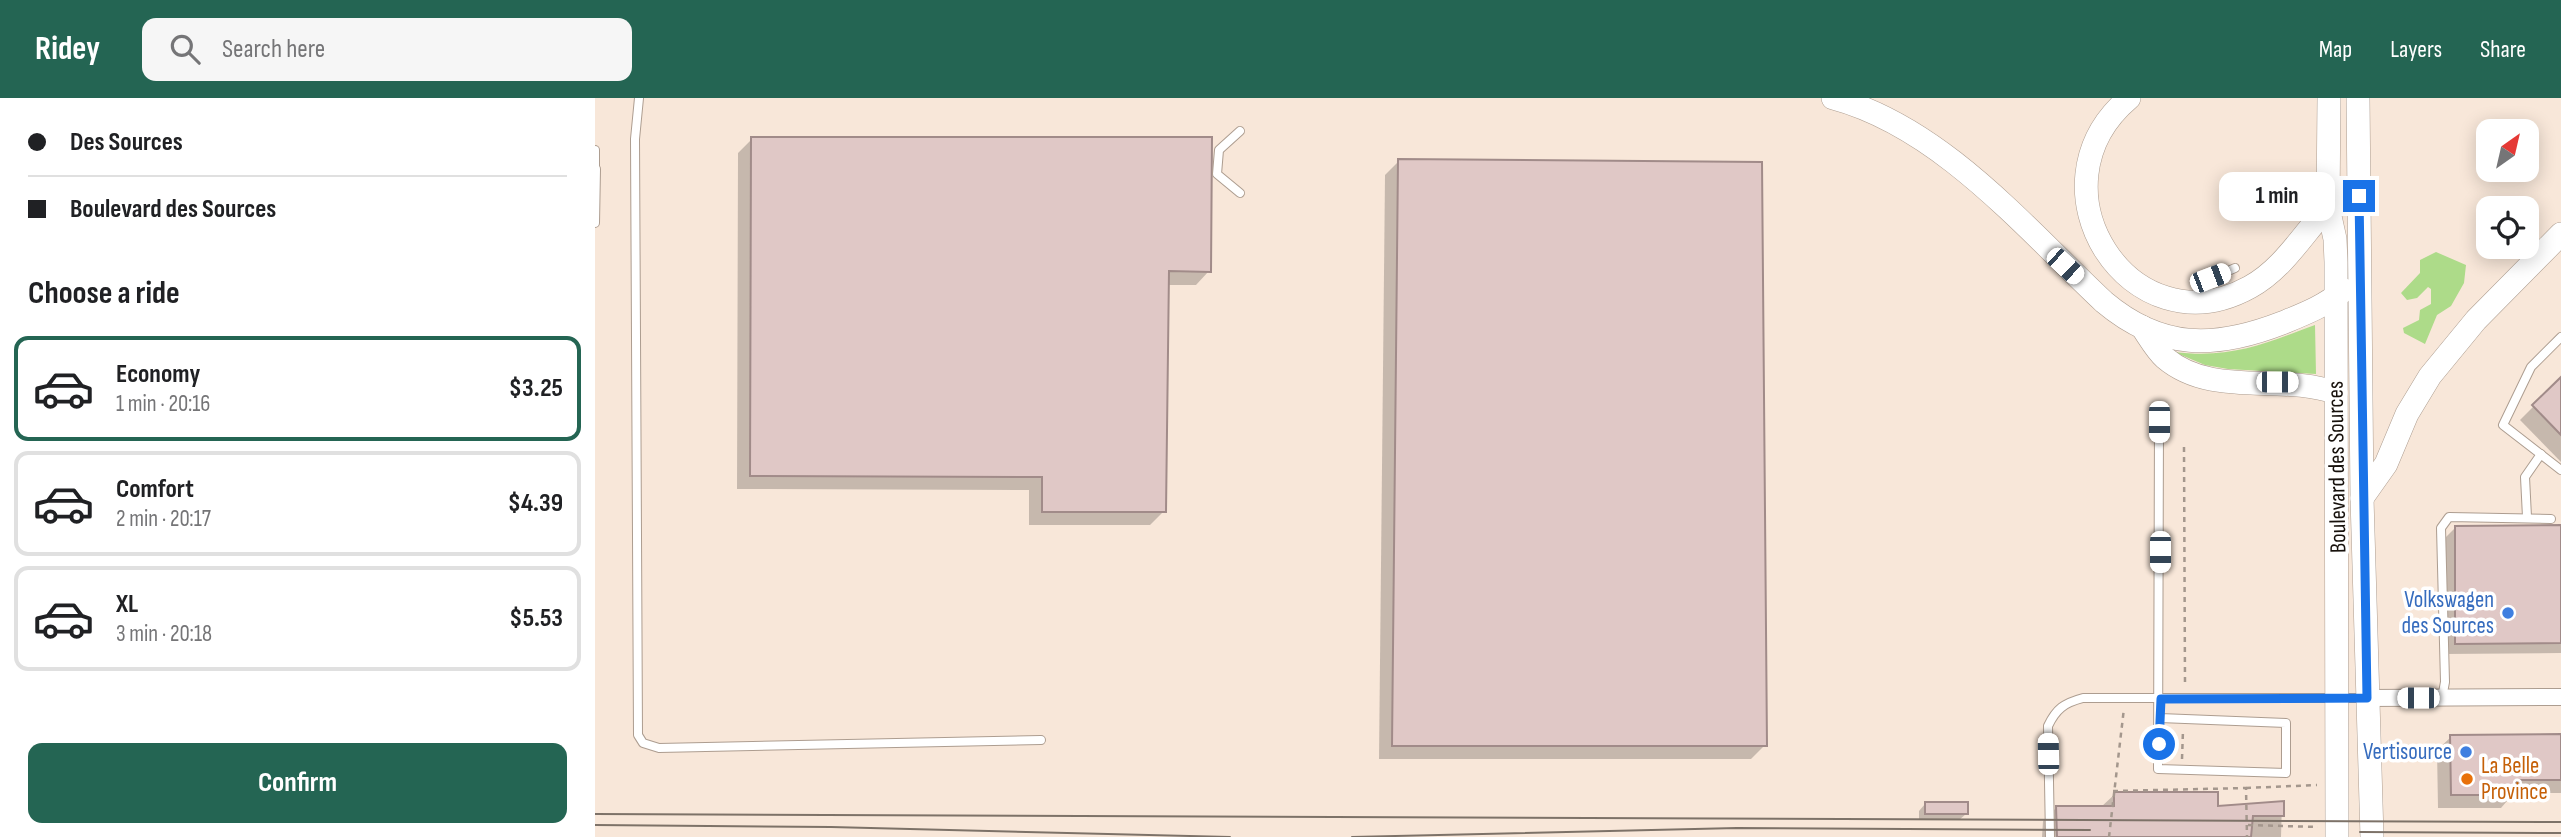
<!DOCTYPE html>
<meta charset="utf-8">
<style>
:root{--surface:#fff;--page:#f6f6f6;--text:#202124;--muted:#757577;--line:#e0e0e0;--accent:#246553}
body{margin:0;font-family:"Sofia Sans Condensed",sans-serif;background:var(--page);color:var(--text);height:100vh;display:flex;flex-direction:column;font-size:26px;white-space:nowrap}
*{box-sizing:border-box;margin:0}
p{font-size:23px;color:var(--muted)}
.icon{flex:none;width:38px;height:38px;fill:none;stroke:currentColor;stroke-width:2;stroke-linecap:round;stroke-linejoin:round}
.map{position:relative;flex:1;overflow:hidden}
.side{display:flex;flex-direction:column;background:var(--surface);width:595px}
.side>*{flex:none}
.banner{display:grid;align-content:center;height:154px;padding:0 28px;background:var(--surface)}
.needle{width:46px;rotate:34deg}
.controls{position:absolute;left:1881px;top:21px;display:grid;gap:14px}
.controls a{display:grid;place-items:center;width:63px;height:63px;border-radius:14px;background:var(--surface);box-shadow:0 4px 18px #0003;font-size:35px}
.end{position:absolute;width:32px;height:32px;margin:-16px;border:9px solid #1a73e8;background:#fff;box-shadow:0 0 0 4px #fff}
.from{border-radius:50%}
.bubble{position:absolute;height:49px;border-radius:14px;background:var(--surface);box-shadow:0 4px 18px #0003;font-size:23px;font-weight:700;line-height:49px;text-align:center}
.car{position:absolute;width:21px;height:42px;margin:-21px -10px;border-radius:9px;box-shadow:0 0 5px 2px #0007;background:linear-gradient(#fff 24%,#345 0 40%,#fff 0 76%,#345 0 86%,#fff 0)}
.banner b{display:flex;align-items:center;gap:24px;height:66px;font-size:26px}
.banner b+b{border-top:2px solid var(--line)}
.banner i{width:18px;height:18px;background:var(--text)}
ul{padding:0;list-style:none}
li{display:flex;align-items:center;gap:21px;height:105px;margin:0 14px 10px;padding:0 14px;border:4px solid var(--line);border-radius:14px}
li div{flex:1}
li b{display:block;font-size:26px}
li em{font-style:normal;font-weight:700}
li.on{border-color:var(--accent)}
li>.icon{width:63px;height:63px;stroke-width:1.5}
h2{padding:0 28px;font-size:32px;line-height:84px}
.action{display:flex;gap:14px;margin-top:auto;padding:14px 28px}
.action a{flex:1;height:80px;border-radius:14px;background:var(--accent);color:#fff;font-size:28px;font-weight:700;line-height:80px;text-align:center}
header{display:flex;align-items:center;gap:42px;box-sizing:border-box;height:98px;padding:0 35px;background:var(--accent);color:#fff}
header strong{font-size:33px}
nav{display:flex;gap:38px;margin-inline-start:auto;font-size:24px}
.search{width:490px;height:63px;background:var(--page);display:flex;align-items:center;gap:18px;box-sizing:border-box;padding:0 24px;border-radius:14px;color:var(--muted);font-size:26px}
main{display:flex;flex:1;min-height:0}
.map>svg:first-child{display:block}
.green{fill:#addb89}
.shadow{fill:#0003}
.building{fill:#e0c8c6;stroke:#a18b89;stroke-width:2}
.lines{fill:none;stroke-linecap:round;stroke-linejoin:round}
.lane-casing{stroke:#ad9d90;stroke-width:10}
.street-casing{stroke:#ad9d90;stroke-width:18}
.secondary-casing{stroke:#ad9d90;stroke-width:24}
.path{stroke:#a4978d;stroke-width:2.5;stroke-dasharray:5 5;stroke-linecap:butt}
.lane{stroke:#fff;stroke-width:8}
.street{stroke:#fff;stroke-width:16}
.secondary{stroke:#fff;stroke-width:23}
.tram{stroke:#7d7268;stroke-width:2}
.route{stroke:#1a73e8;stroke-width:9}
.shop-dot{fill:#3f7fe0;stroke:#fff;stroke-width:2.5}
.food-dot{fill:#e8710a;stroke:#fff;stroke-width:2.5}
.labels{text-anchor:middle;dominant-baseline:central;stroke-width:7;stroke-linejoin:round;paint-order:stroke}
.street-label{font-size:23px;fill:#17110c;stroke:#fff}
.shop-label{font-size:23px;fill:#366cbe;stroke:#fff;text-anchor:end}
.food-label{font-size:23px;fill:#c56008;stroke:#fff;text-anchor:start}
</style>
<header>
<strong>Ridey</strong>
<div class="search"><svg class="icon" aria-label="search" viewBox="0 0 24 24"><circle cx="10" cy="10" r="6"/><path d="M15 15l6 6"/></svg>Search here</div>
<nav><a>Map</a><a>Layers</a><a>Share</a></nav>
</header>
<main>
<section class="side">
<div class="banner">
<b><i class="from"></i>Des Sources</b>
<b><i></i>Boulevard des Sources</b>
</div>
<h2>Choose a ride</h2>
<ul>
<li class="on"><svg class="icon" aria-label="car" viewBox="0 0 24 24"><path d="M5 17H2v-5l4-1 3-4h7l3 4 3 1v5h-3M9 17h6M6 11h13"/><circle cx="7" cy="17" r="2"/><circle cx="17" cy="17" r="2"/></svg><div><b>Economy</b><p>1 min · 20:16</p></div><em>$3.25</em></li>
<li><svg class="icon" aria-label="car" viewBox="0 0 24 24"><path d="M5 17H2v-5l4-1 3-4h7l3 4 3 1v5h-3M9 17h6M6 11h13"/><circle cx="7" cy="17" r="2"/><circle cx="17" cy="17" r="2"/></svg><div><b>Comfort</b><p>2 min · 20:17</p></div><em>$4.39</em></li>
<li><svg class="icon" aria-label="car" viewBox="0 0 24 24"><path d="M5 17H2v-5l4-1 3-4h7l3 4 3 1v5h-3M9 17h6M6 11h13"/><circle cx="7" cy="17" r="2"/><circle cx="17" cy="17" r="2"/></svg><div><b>XL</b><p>3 min · 20:18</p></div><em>$5.53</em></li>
</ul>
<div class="action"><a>Confirm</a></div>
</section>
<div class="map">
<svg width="1966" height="739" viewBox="0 0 1966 739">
<rect width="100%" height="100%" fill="#f8e7d9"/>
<g class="green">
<polygon points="1841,154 1871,167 1869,185 1856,208 1842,217 1830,246 1809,235 1808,230 1824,222 1825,212 1836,206 1836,191 1833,189 1822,200 1812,202 1806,195 1825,175 1825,162"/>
<path d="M1720,227L1721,276L1633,271L1610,267L1579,254C1636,261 1669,246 1720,227Z"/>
</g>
<g class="shadow">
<polygon points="157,41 614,173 601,187 572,187 569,413 555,427 434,427 434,392 142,391 143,55"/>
<polygon points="804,63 1170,647 1156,661 784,661 790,77"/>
<polygon points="1966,281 1966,364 1925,322"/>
<polygon points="1861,429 1966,429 1966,555 1850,556 1850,440"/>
<polygon points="1966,638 1966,695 1919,695 1906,710 1843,710 1842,652 1856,639"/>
<polygon points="1520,696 1621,710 1687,705 1686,739 1447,739 1448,723 1462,709 1506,709"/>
<polygon points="1330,706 1371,716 1364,722 1324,722 1324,713"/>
</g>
<g class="building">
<polygon points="156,39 617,39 616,174 574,173 571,414 447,414 447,379 155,378"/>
<polygon points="803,61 1167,64 1172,648 797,648"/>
<polygon points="1966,279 1966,337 1937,307"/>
<polygon points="1966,427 1966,545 1860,546 1860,428"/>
<polygon points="1966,636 1966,682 1921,682 1921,697 1856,697 1855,637"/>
<polygon points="1519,694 1623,694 1623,708 1689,703 1689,718 1658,718 1656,739 1462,739 1461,708 1519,708"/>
<rect x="1330" y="704" width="43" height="12"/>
</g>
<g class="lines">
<g class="lane-casing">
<g id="lane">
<polyline points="44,0 40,41 43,637 48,645 64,650 446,642"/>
<polyline points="0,52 0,71"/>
<polyline points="645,95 622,76 624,52 645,33"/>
<polyline points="0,125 1,71"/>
<polyline points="1599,200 1608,184 1640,170"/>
<polyline points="1966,239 1936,269 1908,327 1966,372"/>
<polyline points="1564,324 1563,671 1691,675 1691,625 1565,620"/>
<polyline points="1932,419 1930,379 1946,356"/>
<polyline points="1847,600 1850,584 1846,430 1854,419 1956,421"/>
<path d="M1455,739L1453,628C1461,611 1469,605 1488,600H1772"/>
</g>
</g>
<g class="street-casing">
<polyline id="street" points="1772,600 1966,599"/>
</g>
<g class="secondary-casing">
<g id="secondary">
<path d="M1238,0C1346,29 1429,129 1509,204C1566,252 1620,251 1687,225C1709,216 1730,208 1749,192"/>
<path d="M1534,0C1429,89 1536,255 1655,189C1688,171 1708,136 1733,109"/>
<polyline points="1734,0 1733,109 1740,141 1741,164 1742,739"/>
<polyline points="1763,0 1767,400 1777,739"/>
<path d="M1547,229C1554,239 1561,252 1570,260C1617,300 1687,275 1741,295"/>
<polyline points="1767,400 1791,366 1812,316 1835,278 1881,222 1966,136"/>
</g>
</g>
<g class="path">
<polyline points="1589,349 1590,587"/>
<polyline points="1587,661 1588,632"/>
<polyline points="1651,690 1722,687"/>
<polyline points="1518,693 1651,690 1652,739"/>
<polyline points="1653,727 1723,729"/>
<polyline points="1514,739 1529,610"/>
</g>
<use href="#lane" class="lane"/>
<use href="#street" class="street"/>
<use href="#secondary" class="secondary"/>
<g class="tram">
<polyline points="0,716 1966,724"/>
<polyline points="0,727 236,729 635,739"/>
<polyline points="1765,734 1966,735"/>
<polyline points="757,739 1142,730 1495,732"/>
</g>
</g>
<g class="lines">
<polyline class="route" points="1564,646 1566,601 1772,600 1764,98"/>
</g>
<g class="shop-dot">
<circle cx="1913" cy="515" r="7"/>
<circle cx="1871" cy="654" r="7"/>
</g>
<circle class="food-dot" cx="1872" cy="681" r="7"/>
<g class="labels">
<g class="street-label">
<text transform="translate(1742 369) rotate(-91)">Boulevard des Sources</text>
</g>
<g class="shop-label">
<text x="1899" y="502">Volkswagen<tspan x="1899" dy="26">des Sources</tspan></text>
<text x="1857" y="654">Vertisource</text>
</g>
<g class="food-label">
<text x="1886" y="668">La Belle<tspan x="1886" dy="26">Province</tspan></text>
</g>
</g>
</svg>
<div class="controls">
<a><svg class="needle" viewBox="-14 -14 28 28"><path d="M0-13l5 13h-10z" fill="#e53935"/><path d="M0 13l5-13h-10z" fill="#757577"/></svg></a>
<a><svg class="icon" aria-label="locate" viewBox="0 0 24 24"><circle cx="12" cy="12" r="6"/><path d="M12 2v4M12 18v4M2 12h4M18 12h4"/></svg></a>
</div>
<i class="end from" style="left:1564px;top:646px"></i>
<i class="end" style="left:1764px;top:98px"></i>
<div class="bubble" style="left:1624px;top:74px;width:116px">1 min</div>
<i class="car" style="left:1470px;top:168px;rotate:133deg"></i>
<i class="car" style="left:1615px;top:180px;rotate:69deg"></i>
<i class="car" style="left:1682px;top:284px;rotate:90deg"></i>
<i class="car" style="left:1564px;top:324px;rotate:180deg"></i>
<i class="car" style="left:1565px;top:454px;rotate:180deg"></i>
<i class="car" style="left:1823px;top:600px;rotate:270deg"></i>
<i class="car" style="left:1453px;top:656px;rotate:359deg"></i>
</div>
</main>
